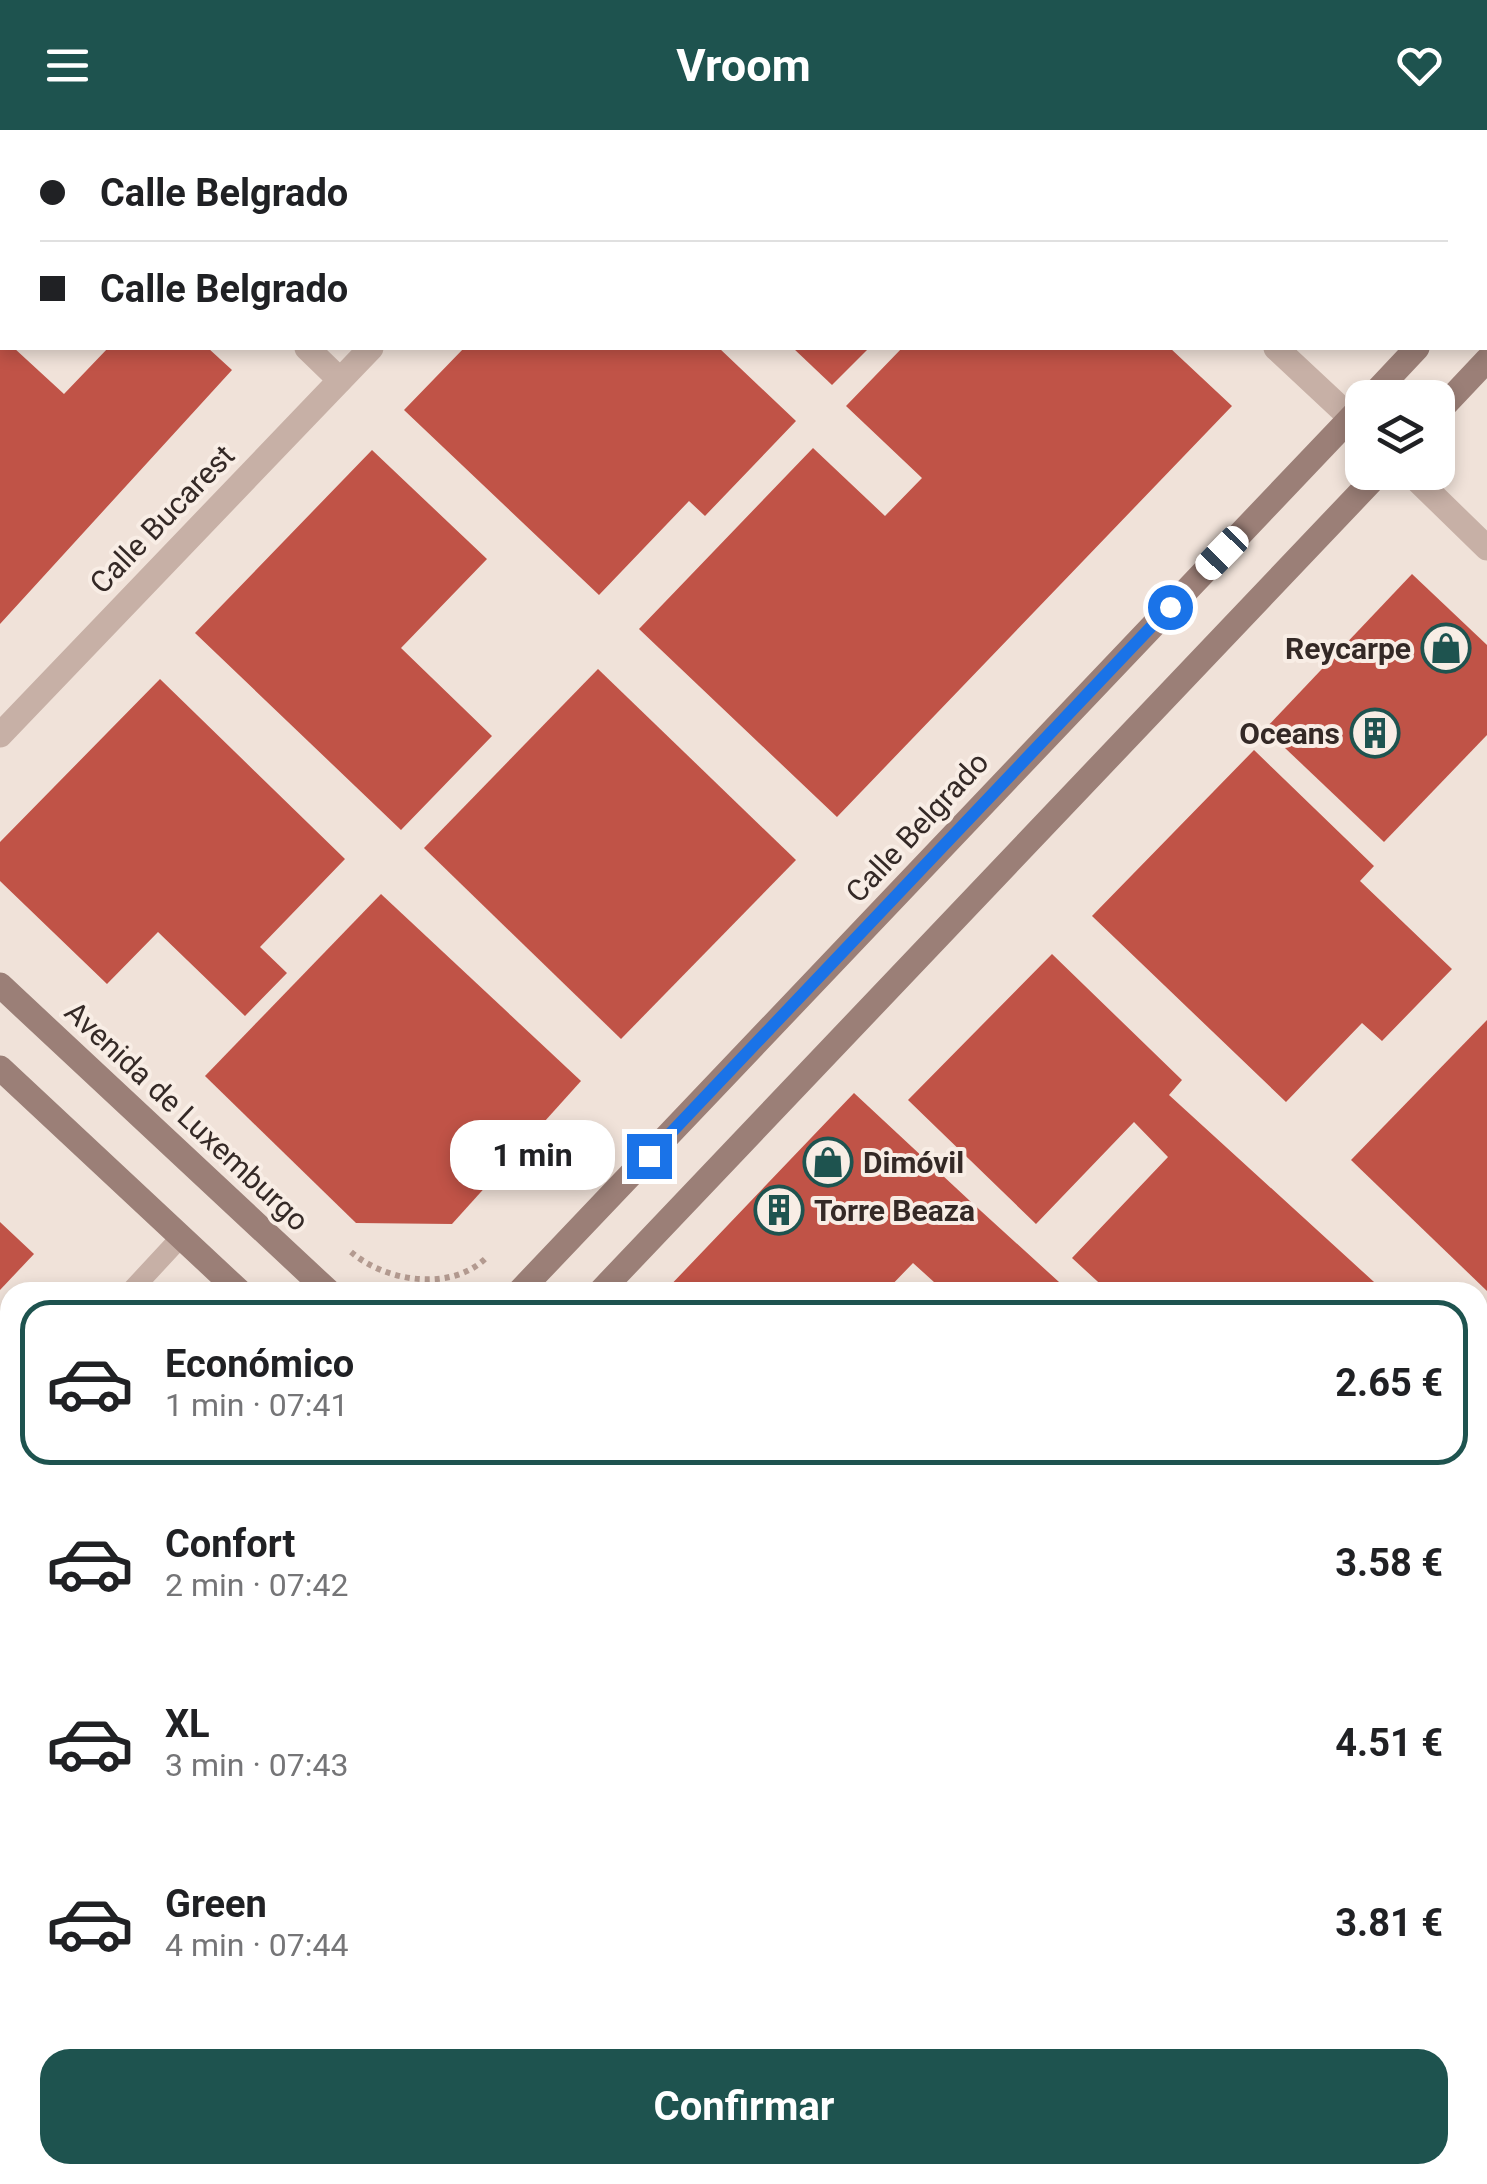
<!DOCTYPE html>
<html lang="es">
<meta charset="utf-8">
<style>
:root{--surface:#fff;--page:#f6f6f6;--text:#202124;--muted:#757577;--line:#e0e0e0;--accent:#1e534f}
body{margin:0;font-family:Roboto,sans-serif;background:var(--page);color:var(--text);height:100vh;display:flex;flex-direction:column;font-size:38px;white-space:nowrap}
*{box-sizing:border-box;margin:0}
p{font-size:32px;color:var(--muted)}
.icon{flex:none;width:55px;height:55px;fill:none;stroke:currentColor;stroke-width:2;stroke-linecap:round;stroke-linejoin:round}
.map{position:relative;flex:1;overflow:hidden}
.panel{position:absolute;left:0px;top:1152px;width:1488px;height:902px;display:flex;flex-direction:column;background:var(--surface);border-radius:30px 30px 0 0;box-shadow:0 5px 15px #0003}
.panel>*{flex:none}
.banner{position:absolute;left:0px;top:0px;width:1488px;height:220px;box-shadow:0 5px 15px #0003;display:grid;align-content:center;height:220px;padding:0 40px;background:var(--surface)}
.controls{position:absolute;left:1345px;top:250px;display:grid;gap:20px}
.controls a{display:grid;place-items:center;width:110px;height:110px;border-radius:20px;background:var(--surface);box-shadow:0 5px 15px #0003;font-size:50px}
.end{position:absolute;width:45px;height:45px;margin:-22px;border:12px solid #1a73e8;background:#fff;box-shadow:0 0 0 5px #fff}
.from{border-radius:50%}
.bubble{position:absolute;height:70px;border-radius:30px;background:var(--surface);box-shadow:0 5px 15px #0003;font-size:32px;font-weight:700;line-height:70px;text-align:center}
.car{position:absolute;width:30px;height:60px;margin:-30px -15px;border-radius:12px;box-shadow:0 0 8px 2px #0007;background:linear-gradient(#fff 24%,#345 0 40%,#fff 0 76%,#345 0 86%,#fff 0)}
.banner b{display:flex;align-items:center;gap:35px;height:95px;font-size:38px}
.banner b+b{border-top:2px solid var(--line)}
.banner i{width:25px;height:25px;background:var(--text)}
ul{padding:18px 0 0;list-style:none}
li{display:flex;align-items:center;gap:30px;height:165px;margin:0 20px 15px;padding:0 20px;border:5px solid transparent;border-radius:30px}
li div{flex:1}
li b{display:block;font-size:38px}
li em{font-style:normal;font-weight:700}
li.on{border-color:var(--accent)}
li>.icon{width:90px;height:90px;stroke-width:1.5}
.action{display:flex;gap:20px;margin-top:auto;padding:20px 40px}
.action a{flex:1;height:115px;border-radius:30px;background:var(--accent);color:#fff;font-size:40px;font-weight:700;line-height:115px;text-align:center}
header{display:flex;justify-content:space-between;align-items:center;height:130px;padding:0 40px;background:var(--accent);color:#fff;font-size:45px;font-weight:700}
.map>svg:first-child{display:block}
.green{fill:#b7be9a}
.building{fill:#c05347}
.lines{fill:none;stroke-linecap:round;stroke-linejoin:round}
.path{stroke:#b39a90;stroke-width:6;stroke-dasharray:5 5;stroke-linecap:butt}
.lane{stroke:#c7b0a6;stroke-width:20}
.street{stroke:#c7b0a6;stroke-width:25}
.secondary{stroke:#9b7f77;stroke-width:25}
.highway{stroke:#54423e;stroke-width:30}
.route{stroke:#1a73e8;stroke-width:12}
.labels{text-anchor:middle;dominant-baseline:central;stroke-width:8;stroke-linejoin:round;paint-order:stroke}
.street-label{font-size:30px;fill:#342926;stroke:#f8ede5}
.poi-label{font-size:30px;font-weight:bold;fill:#342926;stroke:#f8ede5;text-anchor:end}
</style>
<header><svg class="icon" aria-label="menu" viewBox="0 0 24 24"><path d="M4 6h16M4 12h16M4 18h16"/></svg>Vroom<svg class="icon" aria-label="heart" viewBox="0 0 24 24"><path d="M12 20l-8-8c-3-5 5-10 8-4 3-6 11-1 8 4z"/></svg></header>
<div class="map">
<svg width="1487" height="2054" viewBox="0 0 1487 2054">
<rect width="100%" height="100%" fill="#f0e2d9"/>
<g class="green">
<polygon points="1487,1535 1487,1881 1478,1884 1478,1545"/>
<polygon points="908,2045 1021,2045 1031,2054 900,2054"/>
</g>
<g class="building">
<polygon points="0,218 14,218 64,264 108,218 208,218 232,240 0,494"/>
<polygon points="464,218 719,218 796,291 705,386 689,371 599,465 404,280"/>
<polygon points="793,218 869,218 832,255"/>
<polygon points="902,218 1170,218 1232,276 837,687 639,499 813,318 885,386 922,348 846,276"/>
<polygon points="372,320 487,429 401,518 492,606 401,700 195,503"/>
<polygon points="1412,444 1487,515 1487,605 1384,712 1265,599"/>
<polygon points="598,539 796,730 621,909 424,718"/>
<polygon points="160,549 345,729 260,817 287,843 245,886 158,802 107,854 0,751 0,712"/>
<polygon points="1254,620 1374,736 1360,751 1452,839 1382,911 1362,893 1286,972 1092,786"/>
<polygon points="381,764 581,951 452,1094 356,1093 205,946"/>
<polygon points="1052,824 1182,950 1169,965 1385,1162 1109,1162 1072,1128 1168,1027 1134,992 1036,1094 908,970"/>
<polygon points="1487,890 1487,1161 1351,1030"/>
<polygon points="854,963 970,1071 1070,1162 945,1162 913,1133 885,1162 664,1162"/>
<polygon points="0,1092 34,1124 0,1160"/>
<polygon points="1478,1247 1487,1256 1487,1312 1478,1321"/>
<polygon points="424,2045 596,2045 587,2054 434,2054"/>
<polygon points="718,2045 867,2045 859,2054 709,2054"/>
</g>
<g class="lines">
<path class="path" d="M351,1122C386,1152 451,1162 486,1128"/>
<g class="lane">
<polyline points="130,1162 181,1107"/>
<polyline points="0,1299 10,1288"/>
<polyline points="379,2045 388,2054"/>
<polyline points="655,2054 664,2045"/>
<polyline points="900,2054 908,2045"/>
</g>
<g class="street">
<polyline points="78,0 81,2"/>
<polyline points="1045,0 1048,2"/>
<polyline points="573,2 576,0"/>
<polyline points="307,218 340,250"/>
<polyline points="1276,218 1351,288"/>
<polyline points="1409,342 1487,418"/>
<polyline points="0,605 371,218"/>
<polyline points="1478,1491 1487,1481"/>
</g>
<g class="secondary">
<polyline points="1485,145 1487,143"/>
<polyline points="1370,268 1417,218"/>
<polyline points="1438,282 1487,230"/>
<polyline points="0,855 329,1162"/>
<polyline points="0,938 240,1162"/>
<polyline points="519,1162 1362,276"/>
<polyline points="600,1162 1380,342"/>
<polyline points="1073,2045 1081,2054"/>
<polyline points="1265,2045 1270,2054"/>
<polyline points="1038,2054 1040,2045"/>
<polyline points="1225,2054 1231,2045"/>
</g>
<polyline class="highway" points="1478,1917 1487,1914"/>
</g>
<g class="lines">
<polyline class="route" points="649,1026 1170,477"/>
</g>
<defs>
<g id="shop-ring" transform="scale(2.5)"><circle r="9.5" fill="#f8ede5" stroke="#1e534f" stroke-width="1.5"/><path d="M-5-2.5h2.3a2.7 3.5 0 0 1 5.4 0H5L5.5 6h-11ZM-1.5-2.5h3a1.5 2.3 0 0 0-3 0Z" fill="#1e534f"/></g>
<g id="building-ring" transform="scale(2.5)"><circle r="9.5" fill="#f8ede5" stroke="#1e534f" stroke-width="1.5"/><path d="M-4-6H4V6H1V3H-1V6H-4ZM-2.5-4.3h1.7v1.8h-1.7ZM.8-4.3h1.7v1.8H.8ZM-2.5-1h1.7V.8h-1.7ZM.8-1h1.7V.8H.8Z" fill="#1e534f"/></g>
</defs>
<g fill-rule="evenodd">
<use href="#shop-ring" x="1446" y="518"/>
<use href="#building-ring" x="1375" y="603"/>
<use href="#shop-ring" x="828" y="1032"/>
<use href="#building-ring" x="779" y="1080"/>
</g>
<g class="labels">
<g class="street-label">
<text transform="translate(162 389) rotate(-46)">Calle Bucarest</text>
<text transform="translate(917 697) rotate(-47)">Calle Belgrado</text>
<text transform="translate(187 986) rotate(43)">Avenida de Luxemburgo</text>
</g>
<g class="poi-label">
<text x="1411" y="518">Reycarpe</text>
<text x="1340" y="603">Oceans</text>
<text x="863" y="1032" text-anchor="start">Dimóvil</text>
<text x="814" y="1080" text-anchor="start">Torre Beaza</text>
</g>
</g>
</svg>
<div class="controls">
<a><svg class="icon" aria-label="layers" viewBox="0 0 24 24"><path d="M12 4l9 5-9 5-9-5zM3 14l9 5 9-5"/></svg></a>
</div>
<i class="end from" style="left:1170px;top:477px"></i>
<i class="end" style="left:649px;top:1026px"></i>
<div class="bubble" style="left:450px;top:990px;width:165px">1 min</div>
<i class="car" style="left:1222px;top:423px;rotate:224deg"></i>
<div class="banner">
<b><i class="from"></i>Calle Belgrado</b>
<b><i></i>Calle Belgrado</b>
</div>
<section class="panel">
<ul>
<li class="on"><svg class="icon" aria-label="car" viewBox="0 0 24 24"><path d="M5 17H2v-5l4-1 3-4h7l3 4 3 1v5h-3M9 17h6M6 11h13"/><circle cx="7" cy="17" r="2"/><circle cx="17" cy="17" r="2"/></svg><div><b>Económico</b><p>1 min · 07:41</p></div><em>2.65 €</em></li>
<li><svg class="icon" aria-label="car" viewBox="0 0 24 24"><path d="M5 17H2v-5l4-1 3-4h7l3 4 3 1v5h-3M9 17h6M6 11h13"/><circle cx="7" cy="17" r="2"/><circle cx="17" cy="17" r="2"/></svg><div><b>Confort</b><p>2 min · 07:42</p></div><em>3.58 €</em></li>
<li><svg class="icon" aria-label="car" viewBox="0 0 24 24"><path d="M5 17H2v-5l4-1 3-4h7l3 4 3 1v5h-3M9 17h6M6 11h13"/><circle cx="7" cy="17" r="2"/><circle cx="17" cy="17" r="2"/></svg><div><b>XL</b><p>3 min · 07:43</p></div><em>4.51 €</em></li>
<li><svg class="icon" aria-label="car" viewBox="0 0 24 24"><path d="M5 17H2v-5l4-1 3-4h7l3 4 3 1v5h-3M9 17h6M6 11h13"/><circle cx="7" cy="17" r="2"/><circle cx="17" cy="17" r="2"/></svg><div><b>Green</b><p>4 min · 07:44</p></div><em>3.81 €</em></li>
</ul>
<div class="action"><a>Confirmar</a></div>
</section>
</div>
